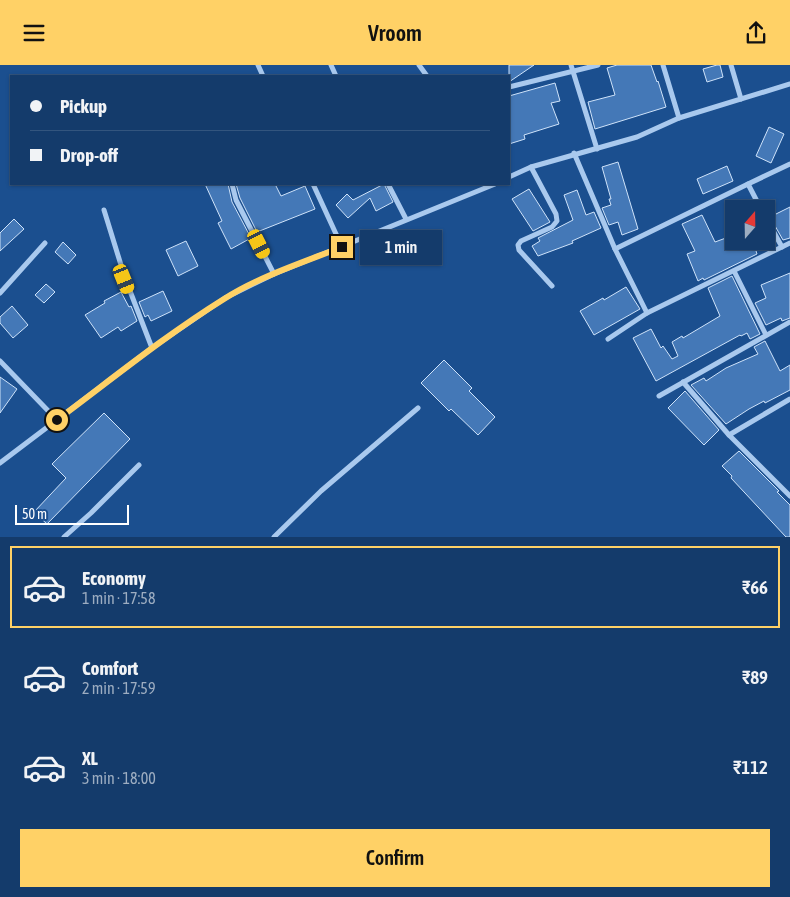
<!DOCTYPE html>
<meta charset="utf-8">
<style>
:root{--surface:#143b6b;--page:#1d4271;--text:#f1f3f6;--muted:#9dadc1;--line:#33557e;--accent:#ffd166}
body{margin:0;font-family:"Asap Condensed",sans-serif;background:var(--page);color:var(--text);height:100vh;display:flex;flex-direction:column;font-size:19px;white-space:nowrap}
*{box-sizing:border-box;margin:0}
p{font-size:16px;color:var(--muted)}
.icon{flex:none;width:28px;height:28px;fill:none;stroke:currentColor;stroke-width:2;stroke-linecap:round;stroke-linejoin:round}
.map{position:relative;height:472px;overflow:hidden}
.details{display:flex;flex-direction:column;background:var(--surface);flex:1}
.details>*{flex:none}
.top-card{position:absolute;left:10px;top:10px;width:500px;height:110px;border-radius:0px;box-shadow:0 1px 4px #0004,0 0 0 1px var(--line);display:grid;align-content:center;height:110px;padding:0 20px;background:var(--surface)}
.needle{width:32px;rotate:20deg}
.buttons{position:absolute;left:725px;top:135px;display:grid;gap:10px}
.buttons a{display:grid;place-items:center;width:50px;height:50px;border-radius:0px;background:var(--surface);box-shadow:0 1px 4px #0004,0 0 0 1px var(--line);font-size:25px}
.scale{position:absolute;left:15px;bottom:12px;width:114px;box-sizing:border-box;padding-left:5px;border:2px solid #fff;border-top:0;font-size:14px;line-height:18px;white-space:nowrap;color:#fff;-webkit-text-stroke:4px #1b4f8f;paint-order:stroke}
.end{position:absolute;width:22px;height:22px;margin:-11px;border:6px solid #ffd166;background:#111;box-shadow:0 0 0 2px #111}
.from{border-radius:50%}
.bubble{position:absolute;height:35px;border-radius:0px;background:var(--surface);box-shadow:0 1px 4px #0004,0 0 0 1px var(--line);font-size:16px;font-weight:600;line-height:35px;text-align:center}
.car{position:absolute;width:15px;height:30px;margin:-15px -8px;border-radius:6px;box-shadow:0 0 4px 1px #0007;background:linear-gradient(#f5c518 24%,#345 0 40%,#f5c518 0 76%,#345 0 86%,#f5c518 0)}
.top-card b{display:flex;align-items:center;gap:18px;height:48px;font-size:19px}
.top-card b+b{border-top:1px solid var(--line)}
.top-card i{width:12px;height:12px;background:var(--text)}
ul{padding:9px 0 0;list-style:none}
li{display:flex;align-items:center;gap:15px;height:82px;margin:0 10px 8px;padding:0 10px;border:2px solid transparent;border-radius:0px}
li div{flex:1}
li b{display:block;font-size:19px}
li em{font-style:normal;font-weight:600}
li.active{border-color:var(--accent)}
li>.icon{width:45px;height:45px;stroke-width:1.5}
.action{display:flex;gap:10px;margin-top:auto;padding:10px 20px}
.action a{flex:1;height:58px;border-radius:0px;background:var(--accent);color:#111;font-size:20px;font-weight:600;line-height:58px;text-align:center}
header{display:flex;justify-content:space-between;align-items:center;height:65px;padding:0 20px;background:var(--accent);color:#111;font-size:22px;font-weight:600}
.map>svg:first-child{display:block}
.building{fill:#4478b7;stroke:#cfe3fa}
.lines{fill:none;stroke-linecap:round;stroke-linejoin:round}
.minor{stroke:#a9c9ee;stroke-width:5}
.route{stroke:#ffd166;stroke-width:6}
</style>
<header><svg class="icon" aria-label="menu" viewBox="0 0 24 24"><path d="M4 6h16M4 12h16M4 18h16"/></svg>Vroom<svg class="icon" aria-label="share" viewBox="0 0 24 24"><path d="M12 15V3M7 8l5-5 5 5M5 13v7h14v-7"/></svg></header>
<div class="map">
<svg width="790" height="472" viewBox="0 0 790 472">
<rect width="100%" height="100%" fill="#1b4f8f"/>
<g class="building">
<polygon points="509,0 534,0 509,17"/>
<polygon points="617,0 651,0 657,17 658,16 666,42 595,64 588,37 615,30 607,3"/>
<polygon points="717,0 720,0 723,12 707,17 703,4"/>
<polygon points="555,18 560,36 551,38 559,59 524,70 525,74 509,79 509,31"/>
<polygon points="769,62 784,69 771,98 756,91"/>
<polygon points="618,97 638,164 622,170 618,157 609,160 602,143 611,140 609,134 611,134 602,102"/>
<polygon points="727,101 733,116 703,129 697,114"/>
<polygon points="205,119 228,119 232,137 251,173 231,184 218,158 222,156"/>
<polygon points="236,119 275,119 281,131 305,121 315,144 257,167 240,133"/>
<polygon points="384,119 393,137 376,146 370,133 348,153 336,140 347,129 353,135"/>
<polygon points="529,124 550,157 533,166 512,134"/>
<polygon points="577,125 586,150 594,147 601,163 572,176 573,178 538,191 532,181 540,176 538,173 573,155 564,130"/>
<polygon points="790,142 790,173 783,175 770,152"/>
<polygon points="702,150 715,177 734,170 734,176 766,176 766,163 775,179 756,186 757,189 704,215 703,213 698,216 687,189 695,186 682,159"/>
<polygon points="14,154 24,164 0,186 0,168"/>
<polygon points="186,176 198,201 178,211 166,185"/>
<polygon points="63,177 76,190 68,199 55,187"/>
<polygon points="790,208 790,253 782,256 781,253 766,260 755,238 766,233 761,220"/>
<polygon points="732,211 760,269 750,274 747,268 741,271 740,270 656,316 633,273 651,264 661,283 663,281 672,294 678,291 672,277 682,271 683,273 720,251 708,223"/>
<polygon points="46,219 55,227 44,238 35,230"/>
<polygon points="626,222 640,244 594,270 580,246 603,233 604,235"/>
<polygon points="163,226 172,246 151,256 148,250 145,252 139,237"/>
<polygon points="121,227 129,242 131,241 137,256 121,266 118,262 101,273 85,250 105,238 104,236"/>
<polygon points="12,241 28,260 13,273 0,258 0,252"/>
<polygon points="765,276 780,306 790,300 790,325 765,338 764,336 749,344 726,359 691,320 704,313 706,316 726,303 758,289 754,282"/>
<polygon points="444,295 472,323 469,326 495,352 478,370 451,344 449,346 421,318"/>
<polygon points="0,312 17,324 0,348"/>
<polygon points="685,326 719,365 704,380 668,343"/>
<polygon points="104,348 130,374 47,459 34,447 66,413 52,399"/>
<polygon points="739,386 779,426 777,427 790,440 790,472 786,472 731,413 732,411 722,401"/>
</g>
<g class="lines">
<g class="minor">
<polyline points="258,0 263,11"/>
<polyline points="331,0 336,11"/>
<polyline points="419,0 427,11"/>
<polyline points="571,0 597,84"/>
<polyline points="663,0 679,53"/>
<polyline points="731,0 741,34"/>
<polyline points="509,22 598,0"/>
<polyline points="574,88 615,184 647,248"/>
<polyline points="531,102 556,149 557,156 552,162 521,176 518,180 519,185 552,221"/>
<polyline points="509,112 531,102 637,72 679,53 790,19"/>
<polyline points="232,119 236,135 274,209"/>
<polyline points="313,119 342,182"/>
<polyline points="388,119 406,154"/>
<polyline points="748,119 790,99"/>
<polyline points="104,145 125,213 152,283"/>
<polyline points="766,153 782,182"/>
<polyline points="615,184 748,119 761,144"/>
<polyline points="734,206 766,270"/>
<polyline points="0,228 45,178"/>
<polyline points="608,274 647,248 790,178"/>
<polyline points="0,296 57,355"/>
<polyline points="683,317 729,370"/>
<polyline points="659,331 790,257"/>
<polyline points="790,334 729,370 790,431"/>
<polyline points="0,398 152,283 225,233 274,209 495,119"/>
<polyline points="64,472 91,448 139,400"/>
<polyline points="274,472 321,426 418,343"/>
</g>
</g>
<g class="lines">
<path class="route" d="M57,355C112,314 166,270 224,234C258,212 304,197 342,182"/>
</g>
</svg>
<div class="buttons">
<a><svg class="needle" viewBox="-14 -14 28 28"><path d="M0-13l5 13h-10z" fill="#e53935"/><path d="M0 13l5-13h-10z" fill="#9dadc1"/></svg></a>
</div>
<div class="scale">50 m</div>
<i class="end from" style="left:57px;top:355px"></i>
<i class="end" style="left:342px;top:182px"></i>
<div class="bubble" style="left:360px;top:165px;width:82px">1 min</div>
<i class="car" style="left:259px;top:179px;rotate:153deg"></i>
<i class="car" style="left:124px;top:214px;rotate:158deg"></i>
<div class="top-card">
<b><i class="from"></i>Pickup</b>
<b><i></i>Drop-off</b>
</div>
</div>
<section class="details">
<ul>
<li class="active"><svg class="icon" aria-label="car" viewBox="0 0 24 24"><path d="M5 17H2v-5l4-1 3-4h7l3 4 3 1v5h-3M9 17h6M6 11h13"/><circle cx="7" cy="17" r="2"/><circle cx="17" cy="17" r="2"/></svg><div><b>Economy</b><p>1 min · 17:58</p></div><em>₹66</em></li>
<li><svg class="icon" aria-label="car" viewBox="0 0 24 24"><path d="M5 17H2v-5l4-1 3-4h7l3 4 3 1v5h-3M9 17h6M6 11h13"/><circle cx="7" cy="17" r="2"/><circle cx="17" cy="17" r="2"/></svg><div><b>Comfort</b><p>2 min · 17:59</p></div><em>₹89</em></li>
<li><svg class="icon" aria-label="car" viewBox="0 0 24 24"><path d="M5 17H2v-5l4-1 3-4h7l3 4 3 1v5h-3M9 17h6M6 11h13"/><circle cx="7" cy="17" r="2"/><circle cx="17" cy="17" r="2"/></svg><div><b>XL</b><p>3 min · 18:00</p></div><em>₹112</em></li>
</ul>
<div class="action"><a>Confirm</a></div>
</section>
